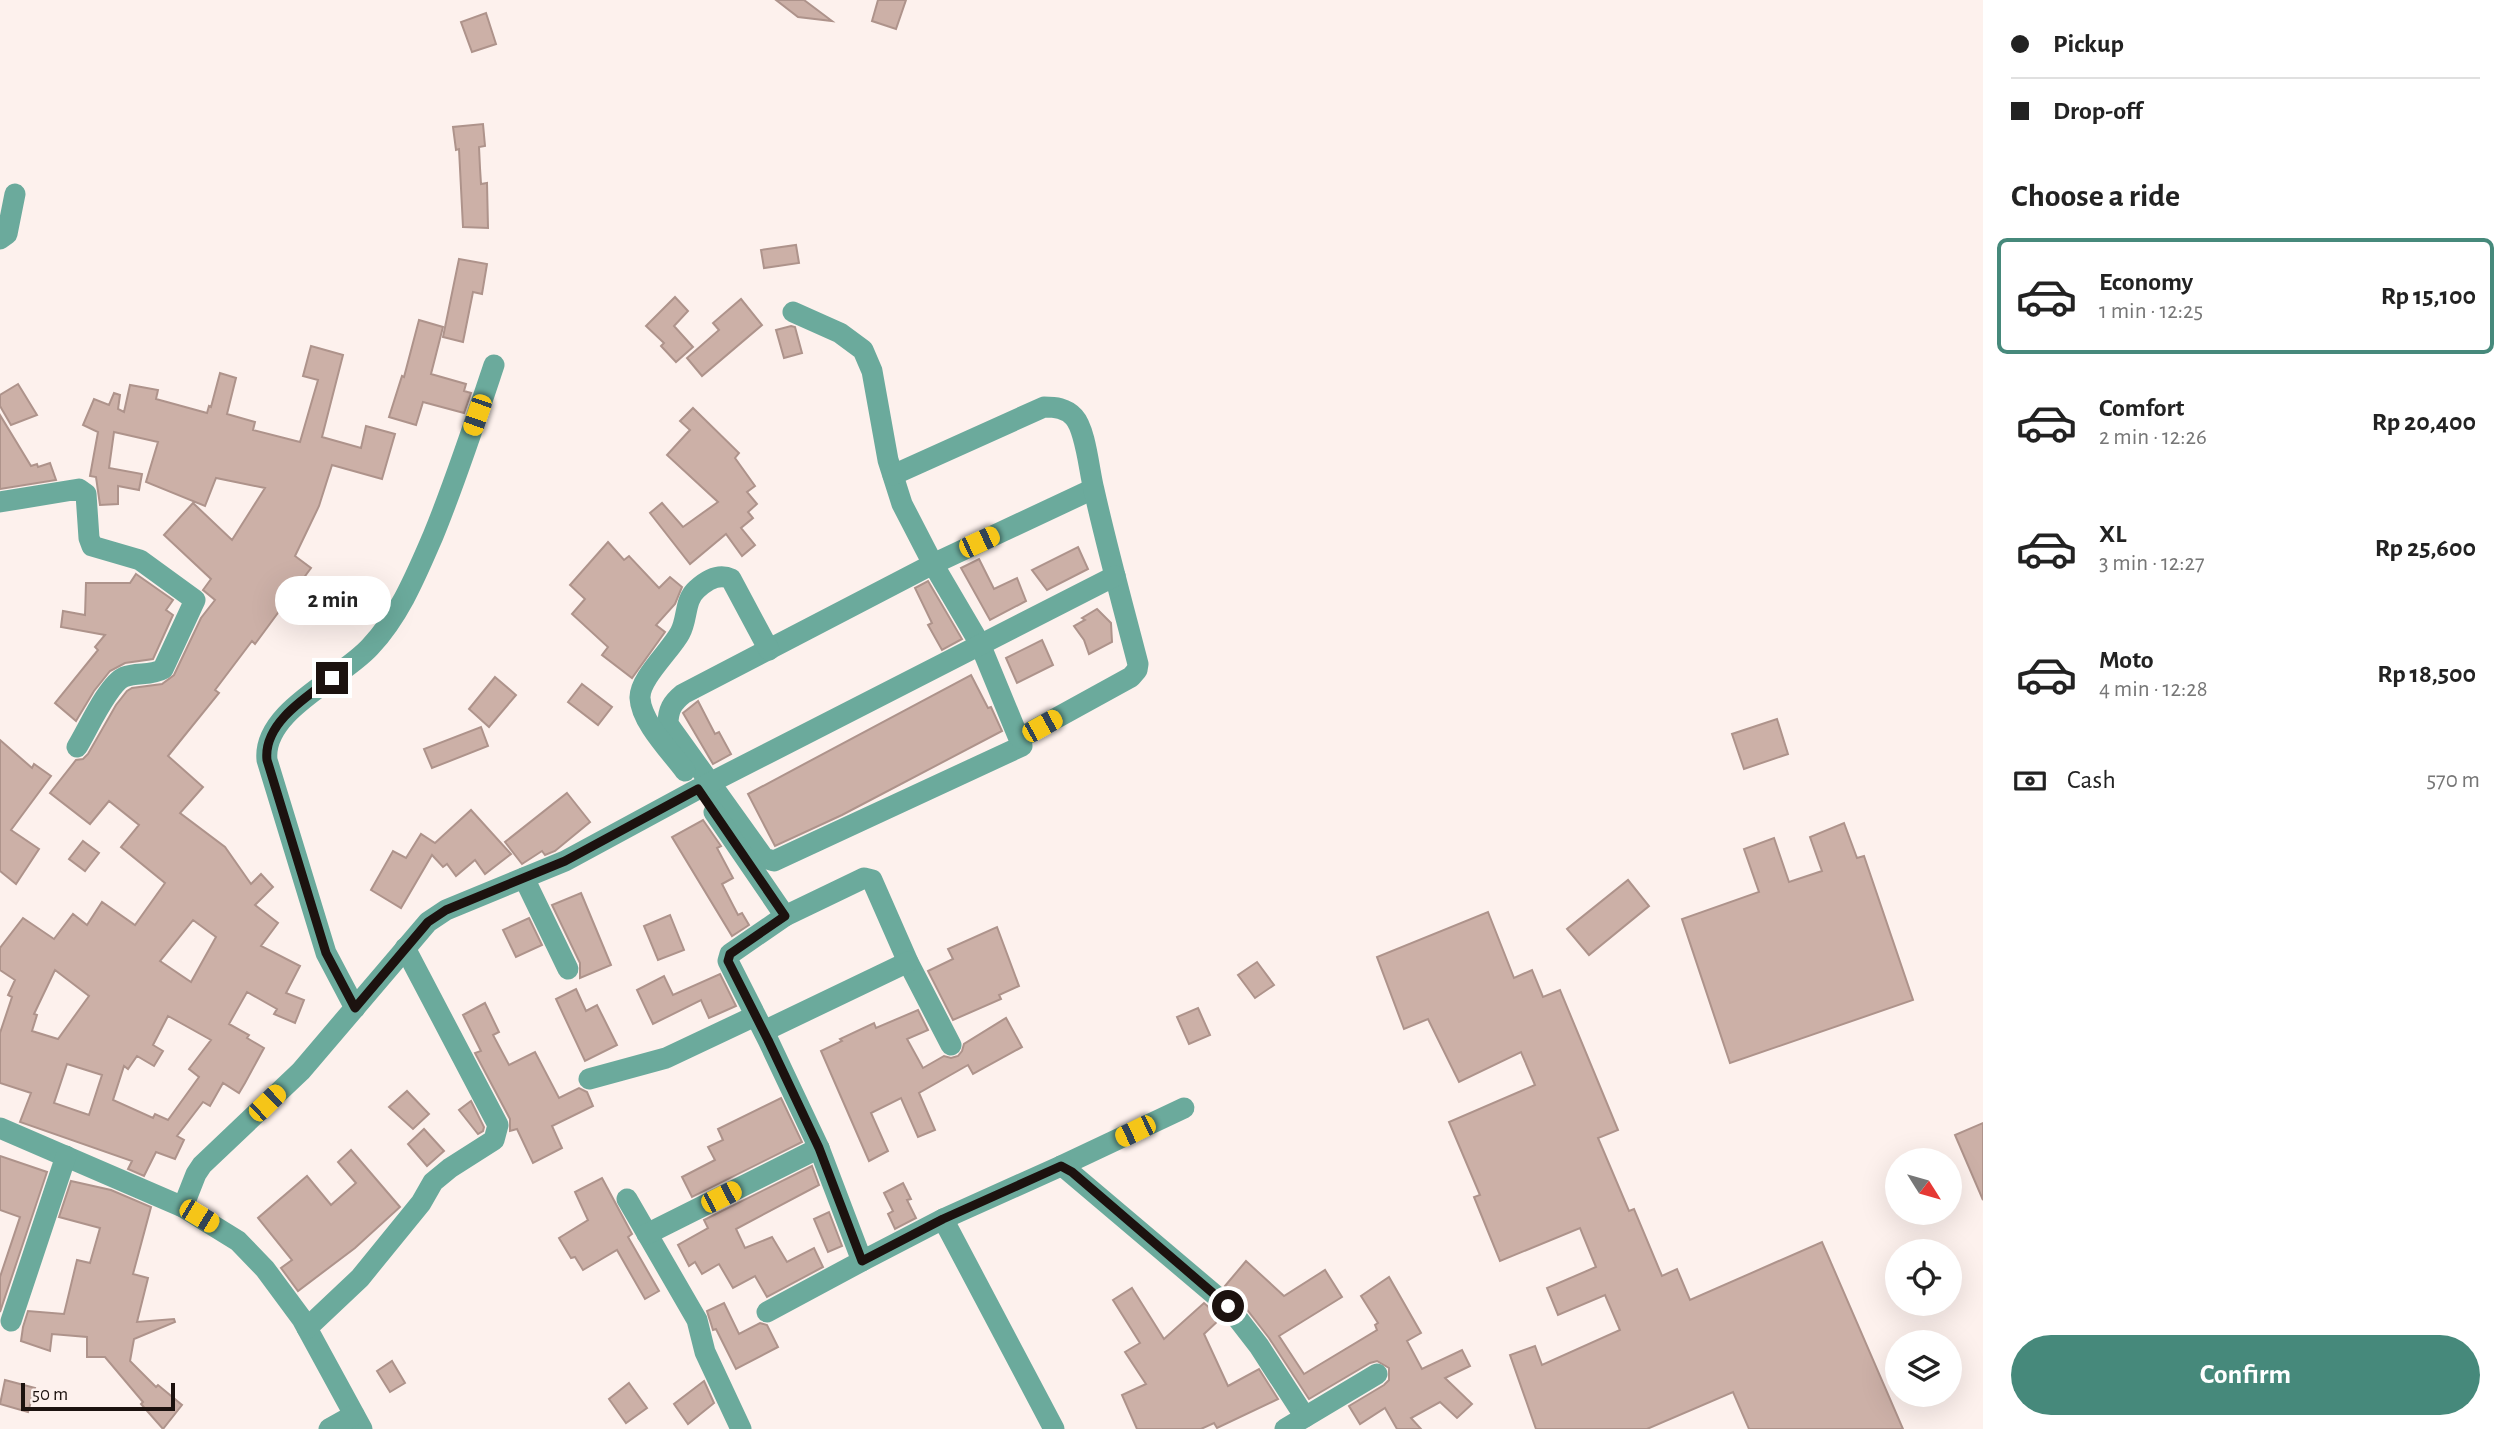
<!DOCTYPE html>
<meta charset="utf-8">
<style>
:root{--surface:#fff;--page:#f2f2f2;--text:#222;--muted:#767676;--line:#e0e0e0;--accent:#46897b}
body{margin:0;font-family:"Alegreya Sans",sans-serif;background:var(--page);color:var(--text);height:100vh;display:flex;flex-direction:column;font-size:26px;white-space:nowrap}
*{box-sizing:border-box;margin:0}
p{font-size:23px;color:var(--muted)}
.icon{flex:none;width:38px;height:38px;fill:none;stroke:currentColor;stroke-width:2;stroke-linecap:round;stroke-linejoin:round}
.map{position:relative;flex:1;overflow:hidden}
.panel{display:flex;flex-direction:column;background:var(--surface);width:525px}
.panel>*{flex:none}
.guide{display:grid;align-content:center;height:154px;padding:0 28px;background:var(--surface)}
.needle{width:46px;rotate:127deg}
.tools{position:absolute;left:1885px;top:1148px;display:grid;gap:14px}
.tools a{display:grid;place-items:center;width:77px;height:77px;border-radius:50%;background:var(--surface);box-shadow:0 7px 28px #0002;font-size:35px}
.scale{position:absolute;left:21px;bottom:18px;width:154px;box-sizing:border-box;padding-left:7px;border:4px solid #1c120f;border-top:0;font-size:19px;line-height:24px;white-space:nowrap;color:#1c120f;-webkit-text-stroke:5px #fdf1ed;paint-order:stroke}
.end{position:absolute;width:32px;height:32px;margin:-16px;border:9px solid #1c120f;background:#fff;box-shadow:0 0 0 4px #fff}
.from{border-radius:50%}
.bubble{position:absolute;height:49px;border-radius:24px;background:var(--surface);box-shadow:0 7px 28px #0002;font-size:23px;font-weight:600;line-height:49px;text-align:center}
.car{position:absolute;width:21px;height:42px;margin:-21px -10px;border-radius:9px;box-shadow:0 0 5px 2px #0007;background:linear-gradient(#f5c518 24%,#345 0 40%,#f5c518 0 76%,#345 0 86%,#f5c518 0)}
.guide b{display:flex;align-items:center;gap:24px;height:66px;font-size:26px}
.guide b+b{border-top:2px solid var(--line)}
.guide i{width:18px;height:18px;background:var(--text)}
ul{padding:0;list-style:none}
li{display:flex;align-items:center;gap:21px;height:116px;margin:0 14px 10px;padding:0 14px;border:4px solid transparent;border-radius:10px}
li div{flex:1}
li b{display:block;font-size:26px}
li em{font-style:normal;font-weight:600}
li.active{border-color:var(--accent)}
li>.icon{width:63px;height:63px;stroke-width:1.5}
h2{padding:0 28px;font-size:32px;line-height:84px}
.pay{display:flex;align-items:center;gap:18px;height:77px;padding:0 28px;font-size:26px}
.pay p{margin-inline-start:auto}
.primary-button{display:flex;gap:14px;margin-top:auto;padding:14px 28px}
.primary-button a{flex:1;height:80px;border-radius:42px;background:var(--accent);color:#fff;font-size:28px;font-weight:600;line-height:80px;text-align:center}
main{display:flex;flex:1;min-height:0}
.map>svg:first-child{display:block}
.building{fill:#ccb0a7;stroke:#ae938b;stroke-width:2;fill-rule:evenodd}
.lines{fill:none;stroke-linecap:round;stroke-linejoin:round}
.minor{stroke:#6baa9c;stroke-width:21}
.route{stroke:#1c120f;stroke-width:9}
</style>
<main>
<div class="map">
<svg width="1983" height="1429" viewBox="0 0 1983 1429">
<rect width="100%" height="100%" fill="#fdf1ed"/>
<g class="building">
<polygon points="776,0 804,0 832,21 798,17"/>
<polygon points="878,0 906,0 896,29 872,21"/>
<polygon points="486,13 496,44 472,52 461,22"/>
<polygon points="483,124 485,146 479,147 480,168 481,184 487,183 488,228 463,227 459,149 456,150 453,127"/>
<polygon points="796,245 799,263 764,268 761,250"/>
<polygon points="459,259 487,264 482,294 473,292 463,342 443,337"/>
<polygon points="675,297 688,311 674,326 693,347 676,362 661,346 664,343 646,326"/>
<polygon points="741,299 762,325 702,376 687,358 719,330 713,323"/>
<polygon points="419,320 443,327 431,374 466,384 464,391 471,393 464,413 423,402 416,425 389,417 402,376 404,377"/>
<polygon points="791,326 795,327 802,353 784,358 776,330"/>
<path d="M311,346L343,355L322,437L361,448L366,426L395,434L382,479L332,465L319,506L295,556L311,568L255,644L252,641L215,690L219,693L168,756L203,787L180,813L225,847L251,884L261,874L273,887L255,905L278,923L261,946L300,966L286,993L304,1000L295,1023L274,1014L277,1009L247,992L229,1024L249,1035L247,1038L264,1048L245,1083L239,1093L223,1083L210,1106L203,1102L177,1136L184,1140L175,1159L156,1152L144,1176L128,1169L132,1161L20,1122L31,1093L0,1083V1033L12,997L8,995L15,980L0,970V948L23,918L54,939L73,914L87,925L102,902L135,925L165,883L121,847L139,825L109,801L90,824L50,793L76,760L83,759L88,754L116,705L127,691L132,688L162,684L174,675L201,618L215,600L203,590L211,579L164,535L193,503L232,540L265,488L216,478L205,506L146,482L158,442L114,432L109,468L142,474L139,490L118,486V504L100,505L96,477L90,476L98,432L83,425L94,399L109,405L114,393L120,395L118,409L124,412L130,385L158,390L156,399L207,413L209,406L211,407L220,373L236,378L227,414L255,422L253,430L300,442L318,380L303,376ZM193,920L216,937L191,982L160,961ZM55,970L89,996L58,1039L32,1031L37,1015L34,1014ZM168,1016L211,1040L189,1069L199,1077L168,1120L155,1114L153,1118L113,1100L124,1066L128,1069L137,1056L154,1066L163,1051L153,1045ZM67,1064L102,1075L89,1115L54,1103Z"/>
<polygon points="18,384 37,415 11,425 0,406 0,395"/>
<polygon points="693,408 739,453 735,458 755,486 747,492 757,504 748,512 753,518 741,528 755,545 742,556 726,534 690,564 650,513 662,503 683,527 718,502 667,455 690,430 680,421"/>
<polygon points="0,415 31,466 37,464 38,467 50,463 56,480 0,489"/>
<polygon points="608,542 624,560 629,556 659,588 670,577 682,587 675,604 656,625 665,632 632,678 602,655 608,647 572,614 585,599 570,585"/>
<polygon points="1078,547 1088,569 1047,590 1032,570"/>
<polygon points="979,559 994,589 1017,578 1026,601 990,620 961,568"/>
<polygon points="136,574 173,600 166,610 173,615 153,659 125,663 110,671 94,691 76,721 55,703 98,650 95,647 105,635 61,627 63,611 85,615 86,583 130,583"/>
<polygon points="928,581 962,639 942,650 928,625 932,623 915,588"/>
<polygon points="1097,609 1111,623 1112,642 1089,654 1084,640 1074,626 1085,620 1082,618"/>
<polygon points="1042,640 1053,665 1017,683 1006,658"/>
<polygon points="971,675 988,708 991,707 1002,731 842,815 775,846 748,794"/>
<polygon points="495,677 516,695 489,727 469,709"/>
<polygon points="582,684 612,707 598,725 568,702"/>
<polygon points="698,701 715,734 719,732 731,754 713,764 683,713"/>
<polygon points="1777,719 1788,754 1744,769 1732,734"/>
<polygon points="481,727 488,746 432,768 424,749"/>
<polygon points="0,740 32,768 34,764 51,776 11,830 39,849 16,884 0,871"/>
<polygon points="567,793 590,822 555,851 545,855 542,851 522,864 505,842"/>
<polygon points="471,810 511,854 485,874 475,860 456,876 447,864 443,867 432,855 401,908 371,890 393,851 406,858 421,834 435,843"/>
<polygon points="703,820 721,846 717,848 733,878 722,884 738,915 742,913 749,925 732,936 672,837"/>
<polygon points="1844,823 1857,858 1864,856 1913,1000 1730,1063 1682,919 1759,892 1744,849 1774,838 1789,882 1822,871 1810,837"/>
<polygon points="83,841 99,853 85,871 69,859"/>
<polygon points="1628,880 1649,906 1589,955 1567,929"/>
<polygon points="581,893 611,965 580,978 580,963 552,905"/>
<polygon points="1488,912 1514,978 1532,970 1543,997 1560,990 1618,1130 1598,1138 1629,1211 1634,1209 1662,1276 1677,1269 1690,1300 1822,1242 1903,1429 1749,1429 1733,1392 1647,1429 1536,1429 1510,1355 1535,1346 1542,1365 1620,1330 1605,1295 1558,1315 1547,1288 1596,1267 1580,1228 1500,1261 1474,1197 1480,1195 1449,1122 1535,1085 1521,1052 1459,1082 1428,1019 1404,1029 1377,957"/>
<polygon points="670,915 684,950 658,960 644,926"/>
<polygon points="529,918 542,945 516,957 503,930"/>
<polygon points="997,927 1019,986 999,995 1001,999 953,1020 928,971 953,959 948,949"/>
<polygon points="1257,962 1274,985 1255,998 1238,975"/>
<polygon points="720,974 736,1006 709,1018 701,1000 653,1024 637,990 664,976 673,995"/>
<polygon points="576,989 586,1011 597,1005 617,1045 585,1061 556,999"/>
<polygon points="485,1003 499,1032 493,1035 509,1065 535,1052 559,1098 579,1088 587,1092 593,1106 552,1126 562,1148 533,1163 517,1129 510,1131 510,1119 475,1053 481,1051 463,1015"/>
<polygon points="1198,1008 1210,1035 1189,1044 1177,1017"/>
<polygon points="918,1010 928,1030 907,1039 923,1068 944,1056 951,1058 958,1056 962,1051 964,1044 1006,1018 1022,1047 973,1074 968,1065 919,1093 935,1130 918,1137 901,1098 871,1113 888,1151 869,1161 821,1051 842,1041 840,1039 874,1023 876,1028"/>
<polygon points="407,1091 429,1114 413,1129 389,1107"/>
<polygon points="781,1098 802,1142 692,1197 682,1177 715,1160 708,1147 723,1140 718,1129"/>
<polygon points="471,1101 484,1127 483,1131 478,1134 459,1110"/>
<polygon points="1983,1123 1983,1200 1955,1135"/>
<polygon points="424,1129 444,1151 427,1166 408,1144"/>
<polygon points="351,1150 400,1207 355,1248 298,1291 281,1268 292,1260 258,1218 307,1176 331,1205 356,1183 338,1162"/>
<polygon points="0,1156 47,1172 0,1312 0,1277 20,1217 0,1210"/>
<polygon points="812,1166 819,1185 736,1229 745,1248 772,1237 787,1262 814,1248 823,1267 767,1297 755,1276 733,1288 719,1264 702,1274 695,1262 689,1266 678,1245 708,1228 704,1220"/>
<polygon points="602,1178 632,1234 628,1237 659,1291 645,1299 617,1250 583,1270 575,1257 571,1258 559,1238 588,1220 575,1192"/>
<polygon points="71,1181 111,1190 151,1207 133,1274 148,1278 137,1322 174,1319 175,1322 134,1339 130,1361 156,1387 158,1385 182,1405 163,1429 141,1404 143,1402 105,1357 87,1357 87,1337 52,1334 50,1351 21,1341 23,1327 28,1311 64,1314 77,1260 90,1263 100,1228 59,1217"/>
<polygon points="903,1183 911,1199 907,1200 916,1218 895,1229 888,1214 893,1211 884,1193"/>
<polygon points="829,1212 842,1246 828,1252 814,1219"/>
<polygon points="1246,1261 1284,1296 1325,1270 1342,1297 1279,1336 1304,1374 1377,1330 1375,1325 1378,1323 1361,1296 1389,1277 1421,1333 1407,1341 1422,1369 1462,1350 1470,1366 1445,1378 1472,1404 1457,1418 1440,1402 1411,1418 1421,1429 1397,1429 1385,1408 1360,1424 1349,1406 1384,1385 1389,1380 1389,1368 1377,1361 1370,1363 1309,1399 1269,1338 1238,1298 1225,1286"/>
<polygon points="1132,1288 1164,1339 1204,1303 1221,1318 1204,1334 1228,1386 1259,1369 1278,1399 1217,1428 1214,1423 1201,1429 1137,1429 1122,1395 1146,1384 1125,1352 1140,1343 1113,1300"/>
<polygon points="724,1303 739,1334 760,1323 767,1325 778,1347 736,1369 716,1329 713,1330 707,1311"/>
<polygon points="392,1361 405,1383 390,1392 377,1371"/>
<polygon points="5,1380 35,1388 28,1412 0,1404"/>
<polygon points="704,1381 714,1403 688,1424 674,1404"/>
<polygon points="629,1383 647,1408 626,1423 609,1399"/>
</g>
<g class="lines">
<g class="minor">
<polyline points="0,239 7,234 15,194"/>
<path d="M793,312L840,333L863,350L872,371L888,460L902,504L933,564L980,644L1022,746L774,861L764,858L668,724C668,710 672,703 683,694L933,564L1093,489"/>
<path d="M893,475L1044,407C1055,407 1066,408 1074,417C1086,430 1089,471 1094,490C1107,548 1123,606 1138,664L1137,670L1131,677L1020,738"/>
<path d="M0,502L79,489L86,494L89,538L92,546L140,560L195,600L163,669C151,676 137,672 124,677C108,684 87,731 77,747"/>
<path d="M685,771C671,752 641,722 640,698C639,679 671,650 680,633C688,619 684,600 697,589C707,580 719,573 731,579L769,650"/>
<polyline points="714,812 785,916 730,954 728,961 768,1040 819,1148 862,1261 943,1219 1054,1429"/>
<polyline points="524,878 568,969"/>
<polyline points="785,916 864,878 872,880 908,962 951,1045"/>
<path d="M355,1008L326,953L267,760C262,711 341,679 370,647C400,615 416,575 433,536C456,480 475,422 494,365"/>
<polyline points="764,1031 908,962"/>
<polyline points="589,1079 666,1058 755,1016"/>
<polyline points="0,1128 183,1207 238,1241 265,1269 302,1319 362,1429"/>
<polyline points="1061,1166 1184,1108"/>
<polyline points="627,1199 697,1320 705,1352 741,1429"/>
<polyline points="183,1207 196,1174 202,1165 301,1071 428,922 446,910 565,861 698,789 1115,576"/>
<polyline points="943,1219 1061,1166 1065,1168 1228,1306 1259,1346 1305,1417"/>
<polyline points="647,1234 819,1148"/>
<polyline points="767,1312 862,1261"/>
<polyline points="11,1321 66,1156"/>
<polyline points="307,1328 360,1278 421,1203 433,1182 450,1168 494,1140 498,1125 405,948"/>
<polyline points="329,1429 354,1415"/>
<polyline points="1285,1429 1377,1374"/>
</g>
</g>
<g class="lines">
<path class="route" d="M332,678C306,697 263,724 267,760L326,953L355,1008L428,922L446,910L565,861L698,789L785,916L730,954L728,961L768,1040L819,1148L862,1261L943,1219L1061,1166L1072,1172L1228,1306"/>
</g>
</svg>
<div class="tools">
<a><svg class="needle" viewBox="-14 -14 28 28"><path d="M0-13l5 13h-10z" fill="#e53935"/><path d="M0 13l5-13h-10z" fill="#767676"/></svg></a>
<a><svg class="icon" aria-label="locate" viewBox="0 0 24 24"><circle cx="12" cy="12" r="6"/><path d="M12 2v4M12 18v4M2 12h4M18 12h4"/></svg></a>
<a><svg class="icon" aria-label="layers" viewBox="0 0 24 24"><path d="M12 4l9 5-9 5-9-5zM3 14l9 5 9-5"/></svg></a>
</div>
<div class="scale">50 m</div>
<i class="end from" style="left:1228px;top:1306px"></i>
<i class="end" style="left:332px;top:678px"></i>
<div class="bubble" style="left:275px;top:576px;width:116px">2 min</div>
<i class="car" style="left:477px;top:415px;rotate:199deg"></i>
<i class="car" style="left:979px;top:542px;rotate:65deg"></i>
<i class="car" style="left:1042px;top:726px;rotate:61deg"></i>
<i class="car" style="left:267px;top:1103px;rotate:46deg"></i>
<i class="car" style="left:1135px;top:1131px;rotate:244deg"></i>
<i class="car" style="left:721px;top:1197px;rotate:63deg"></i>
<i class="car" style="left:199px;top:1216px;rotate:121deg"></i>
</div>
<section class="panel">
<div class="guide">
<b><i class="from"></i>Pickup</b>
<b><i></i>Drop-off</b>
</div>
<h2>Choose a ride</h2>
<ul>
<li class="active"><svg class="icon" aria-label="car" viewBox="0 0 24 24"><path d="M5 17H2v-5l4-1 3-4h7l3 4 3 1v5h-3M9 17h6M6 11h13"/><circle cx="7" cy="17" r="2"/><circle cx="17" cy="17" r="2"/></svg><div><b>Economy</b><p>1 min · 12:25</p></div><em>Rp 15,100</em></li>
<li><svg class="icon" aria-label="car" viewBox="0 0 24 24"><path d="M5 17H2v-5l4-1 3-4h7l3 4 3 1v5h-3M9 17h6M6 11h13"/><circle cx="7" cy="17" r="2"/><circle cx="17" cy="17" r="2"/></svg><div><b>Comfort</b><p>2 min · 12:26</p></div><em>Rp 20,400</em></li>
<li><svg class="icon" aria-label="car" viewBox="0 0 24 24"><path d="M5 17H2v-5l4-1 3-4h7l3 4 3 1v5h-3M9 17h6M6 11h13"/><circle cx="7" cy="17" r="2"/><circle cx="17" cy="17" r="2"/></svg><div><b>XL</b><p>3 min · 12:27</p></div><em>Rp 25,600</em></li>
<li><svg class="icon" aria-label="car" viewBox="0 0 24 24"><path d="M5 17H2v-5l4-1 3-4h7l3 4 3 1v5h-3M9 17h6M6 11h13"/><circle cx="7" cy="17" r="2"/><circle cx="17" cy="17" r="2"/></svg><div><b>Moto</b><p>4 min · 12:28</p></div><em>Rp 18,500</em></li>
</ul>
<div class="pay"><svg class="icon" aria-label="cash" viewBox="0 0 24 24"><path d="M3 7h18v10H3z"/><circle cx="12" cy="12" r="2"/></svg>Cash<p>570 m</p></div>
<div class="primary-button"><a>Confirm</a></div>
</section>
</main>
